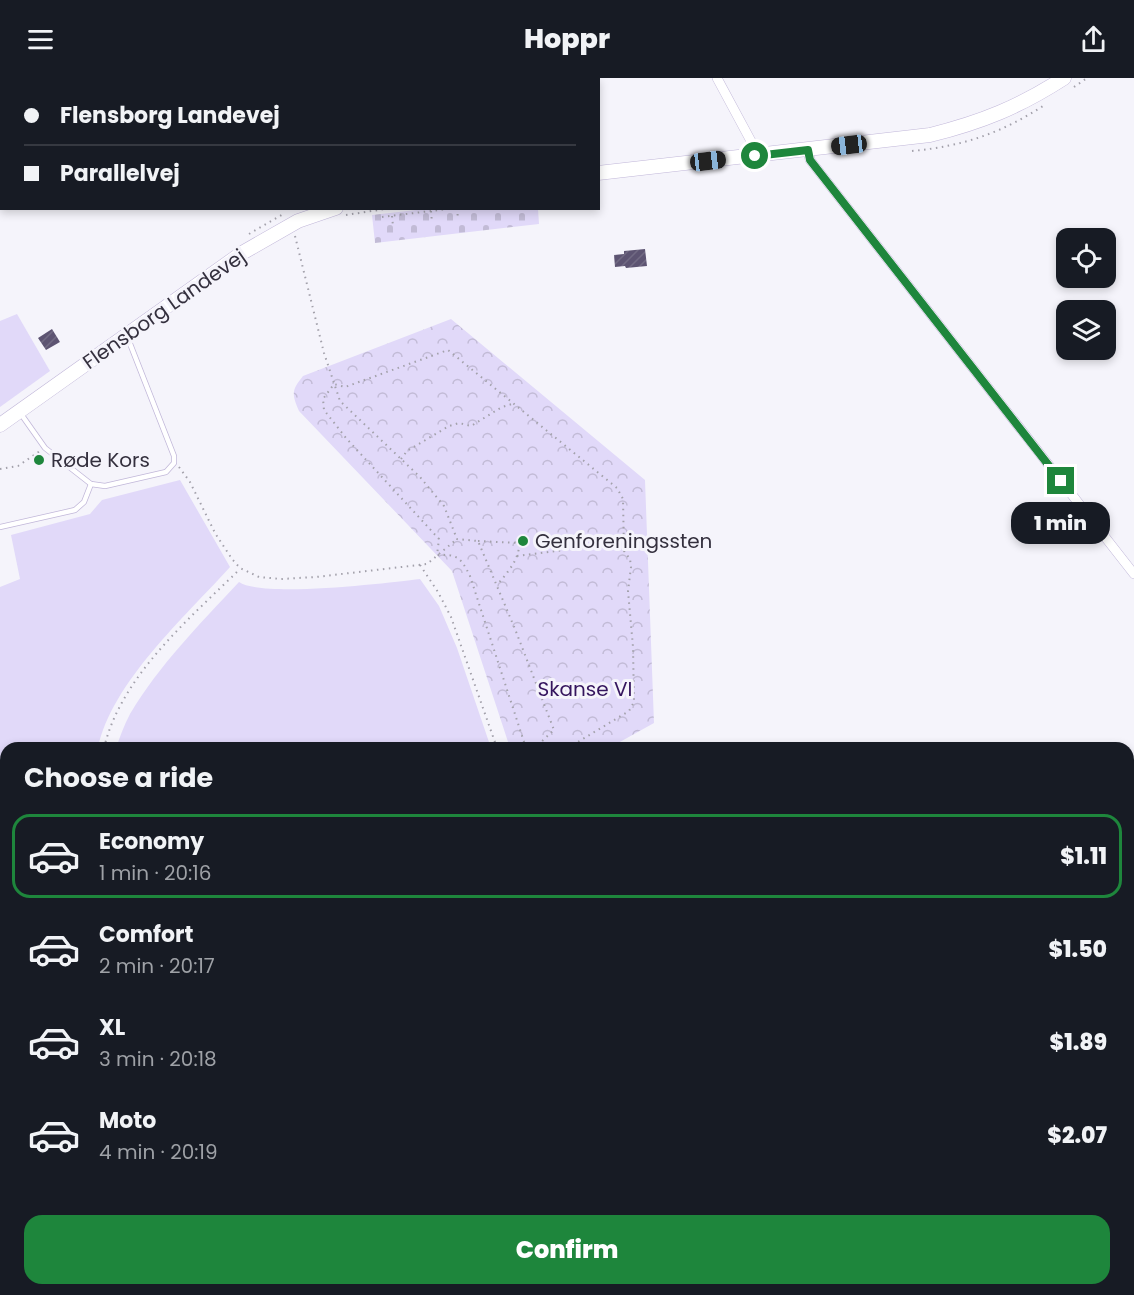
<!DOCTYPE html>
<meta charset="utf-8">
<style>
:root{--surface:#171b24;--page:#242831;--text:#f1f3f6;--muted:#9ea1a6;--line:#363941;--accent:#1e863c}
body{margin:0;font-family:Poppins,sans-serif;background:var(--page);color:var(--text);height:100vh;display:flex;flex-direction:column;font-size:22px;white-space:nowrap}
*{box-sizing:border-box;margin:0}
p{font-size:20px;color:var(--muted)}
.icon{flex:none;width:33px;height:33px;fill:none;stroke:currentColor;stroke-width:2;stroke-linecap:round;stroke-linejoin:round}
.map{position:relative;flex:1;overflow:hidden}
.side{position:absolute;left:0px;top:664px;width:1134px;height:554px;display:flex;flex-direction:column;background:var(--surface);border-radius:18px 18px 0 0;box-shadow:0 3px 9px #0003}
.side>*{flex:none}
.guide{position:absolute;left:0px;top:0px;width:600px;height:132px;box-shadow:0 3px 9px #0003;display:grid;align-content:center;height:132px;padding:0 24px;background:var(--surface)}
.buttons{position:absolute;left:1056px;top:150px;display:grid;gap:12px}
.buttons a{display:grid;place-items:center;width:60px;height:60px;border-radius:12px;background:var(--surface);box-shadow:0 3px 9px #0003;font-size:30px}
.end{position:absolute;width:27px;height:27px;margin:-14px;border:8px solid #1e863c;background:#fff;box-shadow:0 0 0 3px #fff}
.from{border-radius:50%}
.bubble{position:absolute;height:42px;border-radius:18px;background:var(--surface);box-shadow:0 3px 9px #0003;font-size:20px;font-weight:800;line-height:42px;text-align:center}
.car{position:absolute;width:18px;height:36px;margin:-18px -9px;border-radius:8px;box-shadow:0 0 4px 2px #0007;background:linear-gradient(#222 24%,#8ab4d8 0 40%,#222 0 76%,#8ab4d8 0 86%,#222 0)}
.guide b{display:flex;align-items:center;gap:21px;height:57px;font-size:22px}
.guide b+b{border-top:2px solid var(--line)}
.guide i{width:15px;height:15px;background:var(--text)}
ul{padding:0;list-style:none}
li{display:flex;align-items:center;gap:18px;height:84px;margin:0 12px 9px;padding:0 12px;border:3px solid transparent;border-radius:18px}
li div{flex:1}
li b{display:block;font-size:22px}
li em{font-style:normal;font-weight:800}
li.current{border-color:var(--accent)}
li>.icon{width:54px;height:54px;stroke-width:1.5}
h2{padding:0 24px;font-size:27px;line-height:72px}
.action{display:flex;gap:12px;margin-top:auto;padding:12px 24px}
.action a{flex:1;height:69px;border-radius:18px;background:var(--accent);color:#fff;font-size:24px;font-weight:800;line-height:69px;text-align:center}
header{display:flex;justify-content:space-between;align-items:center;height:78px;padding:0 24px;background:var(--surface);font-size:27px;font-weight:800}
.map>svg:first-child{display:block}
.grass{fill:#e1d9f9}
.forest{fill:url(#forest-crowns)}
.cemetery{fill:url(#cemetery-stones)}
.building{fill:url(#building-hatch)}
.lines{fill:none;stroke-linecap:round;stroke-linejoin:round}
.lane-casing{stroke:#c1b7d9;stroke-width:6}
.street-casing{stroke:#c1b7d9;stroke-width:10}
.secondary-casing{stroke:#c1b7d9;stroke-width:15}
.path{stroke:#a3a1ab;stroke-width:2;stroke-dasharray:1.5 4.5;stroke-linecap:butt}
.lane{stroke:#fff;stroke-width:4.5}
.street{stroke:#fff;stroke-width:9}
.secondary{stroke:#fff;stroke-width:14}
.route{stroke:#1e863c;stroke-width:8}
.poi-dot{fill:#1e863c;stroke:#f5f4fb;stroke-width:2}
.labels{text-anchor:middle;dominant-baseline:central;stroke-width:6;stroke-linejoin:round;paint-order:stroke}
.street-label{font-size:20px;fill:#34303e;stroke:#f5f4fb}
.poi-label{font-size:20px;fill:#34303e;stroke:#f5f4fb;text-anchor:start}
.park-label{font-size:20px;fill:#35155e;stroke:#f5f4fb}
</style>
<header><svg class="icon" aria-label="menu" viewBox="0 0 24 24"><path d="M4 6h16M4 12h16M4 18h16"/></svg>Hoppr<svg class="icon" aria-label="share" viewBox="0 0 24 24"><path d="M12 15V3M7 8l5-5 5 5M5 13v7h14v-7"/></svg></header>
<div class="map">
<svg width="1134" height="1217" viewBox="0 0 1134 1217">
<defs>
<pattern id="forest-crowns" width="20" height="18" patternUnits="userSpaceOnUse" patternTransform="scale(1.5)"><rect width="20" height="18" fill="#e1d9f9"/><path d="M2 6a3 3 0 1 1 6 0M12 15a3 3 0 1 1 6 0" fill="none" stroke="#c2bbd6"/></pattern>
<pattern id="cemetery-stones" width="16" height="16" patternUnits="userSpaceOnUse" patternTransform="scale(1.5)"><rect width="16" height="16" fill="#e1d9f9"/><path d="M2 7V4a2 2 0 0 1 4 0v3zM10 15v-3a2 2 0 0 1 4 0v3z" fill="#c2bbd6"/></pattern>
<pattern id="building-hatch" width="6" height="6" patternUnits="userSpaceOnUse" patternTransform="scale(1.5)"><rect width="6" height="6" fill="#5d5472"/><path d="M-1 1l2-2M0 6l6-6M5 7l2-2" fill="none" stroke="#716a83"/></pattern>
</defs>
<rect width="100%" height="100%" fill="#f5f4fb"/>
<g class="grass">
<polygon points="17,236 50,293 0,329 0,243"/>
<path d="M180,402L230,489C185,539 112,604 98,670H6V841L0,831V509L20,501L11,457L90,436L102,422Z"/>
<path d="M420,501L439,528L457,570L491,670H116C120,659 124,647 130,636C160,586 199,547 239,504C262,520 388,505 420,501Z"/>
<polygon points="0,849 6,859 6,1110 0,1113"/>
<polygon points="151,1212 613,1212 616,1217 153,1217"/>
</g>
<path class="forest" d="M451,241L645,402L654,645L609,670H510L452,493L299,333C292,316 291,313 303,298Z"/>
<polygon class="cemetery" points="425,131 538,131 539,146 375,165 372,137"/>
<g class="building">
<polygon points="645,171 647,188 626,190 625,188 615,189 614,177 624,176 624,173"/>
<polygon points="52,251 60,264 46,272 38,260"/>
</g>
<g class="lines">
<g class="lane-casing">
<g id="lane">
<polyline points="21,336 45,370 91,406 105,408 166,394 174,385 174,378 127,258"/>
<polyline points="0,449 75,432 84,424 91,406"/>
</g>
</g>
<g class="street-casing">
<g id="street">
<polyline points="378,0 379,2"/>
<polyline points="717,0 752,65 755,78"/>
<polyline points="808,72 810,82 1134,496"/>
</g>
</g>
<g class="secondary-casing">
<g id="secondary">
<path d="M598,95L930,57C982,44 1019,29 1064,0"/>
<polyline points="0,347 242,175 298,143 336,130"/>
</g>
</g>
<g class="path">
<polyline points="1074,9 1087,0"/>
<path d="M912,73C964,68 1002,55 1046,26"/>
<polyline points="0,92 2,92"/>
<polyline points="457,130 458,141"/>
<polyline points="523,130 523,131"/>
<polyline points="431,133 432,145"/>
<polyline points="346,137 391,130"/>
<polyline points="392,138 393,148"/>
<polyline points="382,139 455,130"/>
<polyline points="249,156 285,135"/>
<polyline points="295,158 324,275 340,323 420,399 444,428 457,461 478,463 515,551 554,652 541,664 541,670"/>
<polyline points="401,381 407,373 449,348 459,345 471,348 502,329 512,326"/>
<polyline points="179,389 190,404 215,455 232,481 240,490 259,499 281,501 316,499 427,486 457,461"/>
<polyline points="0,391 18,388 40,373"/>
<path d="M478,463L519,465C520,481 507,495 497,507"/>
<polyline points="517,478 597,468 603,465 624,465"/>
<polyline points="420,487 438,514 451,539 497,670"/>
<path d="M104,670C121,598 189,541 240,491"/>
<path d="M526,670L470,498C461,480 458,476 437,477L439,461L346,360L324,332L323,321L334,306L345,309L448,272L617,410L623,421L624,473L630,481L631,489L628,513L633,569L634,624L629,633L568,670"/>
<polyline points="0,838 6,849"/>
<polyline points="0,1181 6,1178"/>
<polyline points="143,1212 145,1217"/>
<polyline points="96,1217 106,1212"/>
<polyline points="640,1217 640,1212"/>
</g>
<use href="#lane" class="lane"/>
<use href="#street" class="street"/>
<use href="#secondary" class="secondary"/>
</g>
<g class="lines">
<polyline class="route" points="755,78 808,72 810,82 1061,403"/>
</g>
<g class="poi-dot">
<circle cx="39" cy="382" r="6"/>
<circle cx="523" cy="463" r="6"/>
</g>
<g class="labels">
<g class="street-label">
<text transform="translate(164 231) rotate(-35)">Flensborg Landevej</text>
</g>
<g class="poi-label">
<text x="51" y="382">Røde Kors</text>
<text x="535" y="463">Genforeningssten</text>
</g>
<g class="park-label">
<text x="585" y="611">Skanse VI</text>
</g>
</g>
</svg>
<div class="buttons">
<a><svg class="icon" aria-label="locate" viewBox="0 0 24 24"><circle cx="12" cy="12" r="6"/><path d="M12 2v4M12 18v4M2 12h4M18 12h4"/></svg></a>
<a><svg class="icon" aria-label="layers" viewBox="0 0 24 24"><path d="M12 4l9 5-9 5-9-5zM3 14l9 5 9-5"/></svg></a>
</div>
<i class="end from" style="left:755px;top:78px"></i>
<i class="end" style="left:1061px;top:403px"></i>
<div class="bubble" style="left:1011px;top:424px;width:99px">1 min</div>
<i class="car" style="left:849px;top:67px;rotate:263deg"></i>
<i class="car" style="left:708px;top:83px;rotate:83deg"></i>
<div class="guide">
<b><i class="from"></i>Flensborg Landevej</b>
<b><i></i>Parallelvej</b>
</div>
<section class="side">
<h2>Choose a ride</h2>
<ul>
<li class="current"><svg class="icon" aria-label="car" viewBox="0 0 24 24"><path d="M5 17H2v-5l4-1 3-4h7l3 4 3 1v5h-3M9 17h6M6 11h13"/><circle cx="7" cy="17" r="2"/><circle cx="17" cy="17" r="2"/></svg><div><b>Economy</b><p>1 min · 20:16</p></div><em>$1.11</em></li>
<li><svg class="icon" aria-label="car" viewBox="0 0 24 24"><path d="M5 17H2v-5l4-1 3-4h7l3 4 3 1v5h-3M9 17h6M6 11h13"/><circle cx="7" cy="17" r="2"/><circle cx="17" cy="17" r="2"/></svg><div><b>Comfort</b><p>2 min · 20:17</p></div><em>$1.50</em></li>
<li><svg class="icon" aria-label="car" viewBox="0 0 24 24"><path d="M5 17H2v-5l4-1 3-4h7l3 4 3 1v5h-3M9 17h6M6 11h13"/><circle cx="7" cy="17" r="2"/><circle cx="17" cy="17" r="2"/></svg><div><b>XL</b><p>3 min · 20:18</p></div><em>$1.89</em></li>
<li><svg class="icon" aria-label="car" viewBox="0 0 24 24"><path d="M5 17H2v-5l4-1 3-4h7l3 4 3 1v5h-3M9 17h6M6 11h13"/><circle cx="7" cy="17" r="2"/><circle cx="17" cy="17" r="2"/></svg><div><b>Moto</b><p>4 min · 20:19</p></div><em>$2.07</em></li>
</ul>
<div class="action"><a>Confirm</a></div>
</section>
</div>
